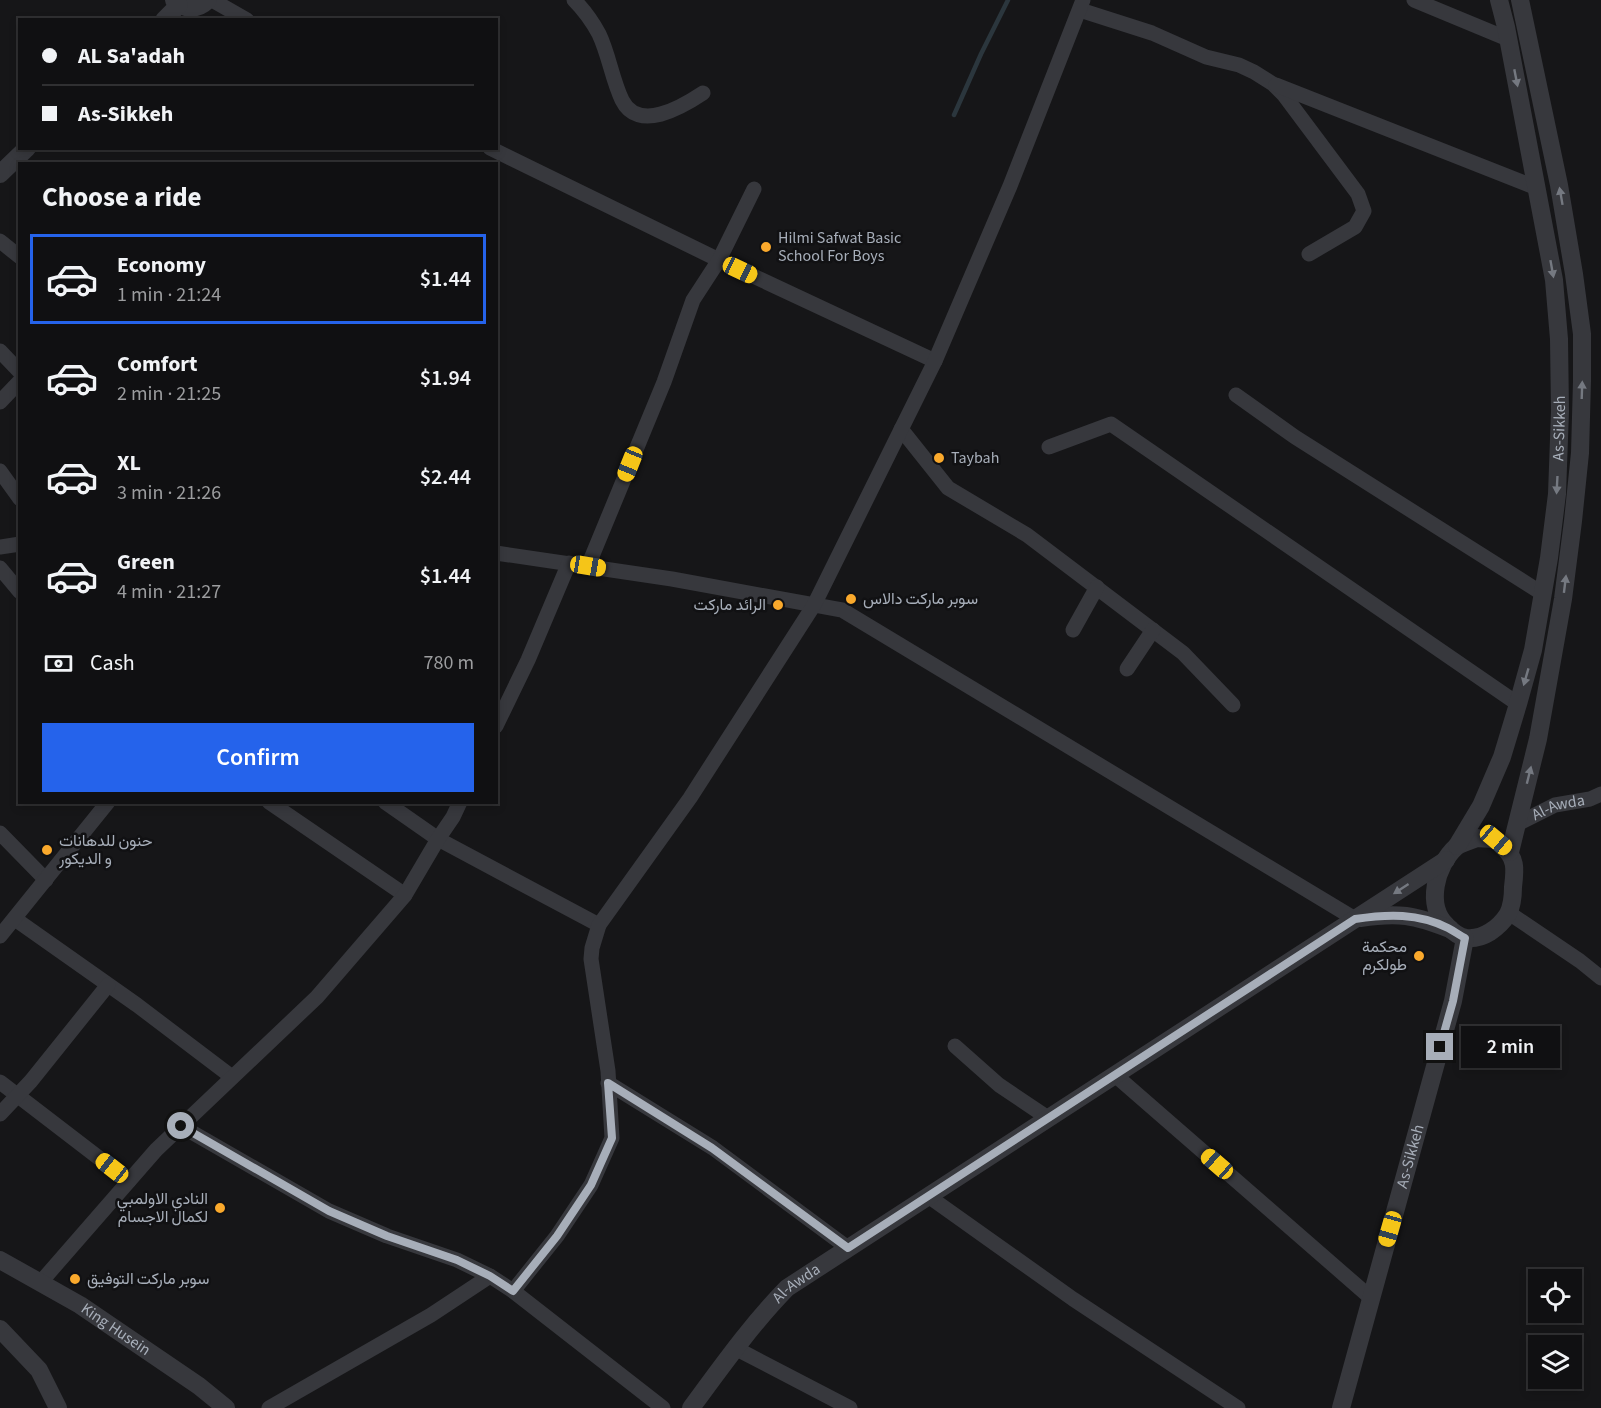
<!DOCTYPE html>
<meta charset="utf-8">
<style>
:root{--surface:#101012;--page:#1e1e20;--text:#f1f3f6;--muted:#9c9d9f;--line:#303032;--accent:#2563eb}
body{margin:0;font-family:"Source Sans 3",Vazirmatn,sans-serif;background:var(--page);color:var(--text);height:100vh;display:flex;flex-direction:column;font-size:22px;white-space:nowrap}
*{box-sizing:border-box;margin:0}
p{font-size:20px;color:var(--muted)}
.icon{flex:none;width:33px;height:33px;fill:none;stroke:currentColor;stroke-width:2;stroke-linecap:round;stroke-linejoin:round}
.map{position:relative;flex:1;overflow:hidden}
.details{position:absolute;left:18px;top:162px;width:480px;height:642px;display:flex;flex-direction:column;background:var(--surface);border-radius:0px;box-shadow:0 3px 9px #0003,0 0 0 2px var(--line)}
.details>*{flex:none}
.top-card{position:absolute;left:18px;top:18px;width:480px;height:132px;border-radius:0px;box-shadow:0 3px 9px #0003,0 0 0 2px var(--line);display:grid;align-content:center;height:132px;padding:0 24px;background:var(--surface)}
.buttons{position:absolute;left:1528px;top:1269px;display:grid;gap:12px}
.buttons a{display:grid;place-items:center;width:54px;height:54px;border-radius:0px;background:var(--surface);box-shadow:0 3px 9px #0003,0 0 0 2px var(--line);font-size:30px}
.end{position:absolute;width:27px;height:27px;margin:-14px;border:8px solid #a7aeb9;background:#111;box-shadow:0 0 0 3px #111}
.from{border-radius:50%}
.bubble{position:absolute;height:42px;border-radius:0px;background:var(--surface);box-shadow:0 3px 9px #0003,0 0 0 2px var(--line);font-size:20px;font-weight:600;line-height:42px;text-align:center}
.car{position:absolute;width:18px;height:36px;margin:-18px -9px;border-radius:8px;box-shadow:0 0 4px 2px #0007;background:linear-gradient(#f5c518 24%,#345 0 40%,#f5c518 0 76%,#345 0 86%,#f5c518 0)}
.top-card b{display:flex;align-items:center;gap:21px;height:57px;font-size:22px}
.top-card b+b{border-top:2px solid var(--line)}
.top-card i{width:15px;height:15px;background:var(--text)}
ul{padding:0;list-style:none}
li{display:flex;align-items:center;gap:18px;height:90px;margin:0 12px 9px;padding:0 12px;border:3px solid transparent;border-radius:0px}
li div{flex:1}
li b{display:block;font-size:22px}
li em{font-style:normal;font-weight:600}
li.current{border-color:var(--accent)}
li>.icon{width:54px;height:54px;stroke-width:1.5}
h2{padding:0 24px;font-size:27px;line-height:72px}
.pay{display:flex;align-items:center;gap:15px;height:66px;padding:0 24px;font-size:22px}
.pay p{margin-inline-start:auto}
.primary-button{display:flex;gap:12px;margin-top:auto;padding:12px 24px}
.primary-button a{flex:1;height:69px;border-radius:0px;background:var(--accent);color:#fff;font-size:24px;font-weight:600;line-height:69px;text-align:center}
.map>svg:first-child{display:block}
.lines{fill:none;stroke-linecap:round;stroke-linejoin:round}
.stream{stroke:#2b363d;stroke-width:4.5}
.minor{stroke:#37383d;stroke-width:15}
.tertiary{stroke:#37383d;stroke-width:18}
.oneway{fill:#757981}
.route{stroke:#a7aeb9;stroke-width:8}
.poi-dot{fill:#faa92c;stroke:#111113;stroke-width:2}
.labels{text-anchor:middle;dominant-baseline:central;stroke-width:5;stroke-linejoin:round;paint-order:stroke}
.poi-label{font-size:16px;fill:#a7aeb9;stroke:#111113;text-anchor:start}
.street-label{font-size:16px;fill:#a7aeb9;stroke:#111113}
</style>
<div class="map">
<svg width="1601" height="1408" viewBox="0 0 1601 1408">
<rect width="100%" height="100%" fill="#161618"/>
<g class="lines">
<polyline class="stream" points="954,115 981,54 1008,0"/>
<g class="minor">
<polyline points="212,0 247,20"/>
<path d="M574,0C584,10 592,21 599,34C609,55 612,79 622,100C638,133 682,107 703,93"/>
<polyline points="1414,0 1508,39"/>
<polyline points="1080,10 1152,33 1206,57 1239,65 1254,72 1273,84 1284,95 1358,194 1364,211 1355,227 1309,254"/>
<polyline points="1276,85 1537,188"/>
<polyline points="490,148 719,260 935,361"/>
<polyline points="0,241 20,257"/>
<polyline points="0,351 20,372"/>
<polyline points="1236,395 1295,437 1543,594"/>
<polyline points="0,402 20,381"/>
<polyline points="901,429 948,488 1027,535 1183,653 1233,705"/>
<polyline points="1049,447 1111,424 1518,704"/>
<polyline points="0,471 20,499"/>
<polyline points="0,547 20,544"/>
<polyline points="496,553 672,579 842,610 1355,919"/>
<polyline points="588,566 664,382 693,300 719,260 754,189"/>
<polyline points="0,568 20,592"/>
<polyline points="1073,630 1097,587"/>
<polyline points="1127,669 1153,630"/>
<polyline points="496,726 528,660 569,563"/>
<polyline points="269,802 405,895"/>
<polyline points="385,802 438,839 599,925"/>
<path id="s1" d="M1517,824L1555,805L1590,799L1601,794"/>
<polyline points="0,833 46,880"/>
<polyline points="1509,913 1580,961 1601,978"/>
<polyline points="15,919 137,1005 232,1077"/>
<polyline points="0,936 108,802"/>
<polyline points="955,1046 999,1085 1048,1118"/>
<polyline points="1115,1075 1371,1298"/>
<polyline points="0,1082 129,1181"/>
<polyline points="608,1083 713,1148 848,1248"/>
<polyline points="0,1114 31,1081 108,985"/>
<polyline points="181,1126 329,1211 387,1236 457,1260 490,1276 513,1291 663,1408"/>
<polyline points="928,1196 1073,1299 1238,1408"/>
<polyline points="40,1283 156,1150 317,997 405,895 438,839 453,817 460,802"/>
<polyline points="513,1291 557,1236 591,1185 612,1138 608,1071 591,959 592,948 599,925 690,798 814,605 935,361 1010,186 1083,0"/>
<polyline points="735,1348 850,1408"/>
<polyline points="269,1408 431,1315 490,1276"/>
</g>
<g class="tertiary">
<path d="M174,0C185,10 197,11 208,0"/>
<polyline points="164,20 179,5"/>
<polyline points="0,174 27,148"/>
<path d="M1477,838C1482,839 1490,838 1495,840C1496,840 1502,845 1502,846C1517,858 1515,870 1513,887C1513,897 1512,906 1508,914C1499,928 1483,940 1466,938C1459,937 1452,931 1447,926C1425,906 1436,865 1456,847C1461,843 1470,841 1477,838Z"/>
<path id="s2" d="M1457,846L1481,806L1502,757L1518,704L1533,650L1549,558L1557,494L1560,411L1559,339L1554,280L1506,27L1499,0"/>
<polyline points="1510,852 1538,739 1563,599 1573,521 1580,453 1582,381 1582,334 1574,274 1559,185 1520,0"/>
<path d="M1360,918C1399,912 1414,915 1450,929"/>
<path id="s3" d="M0,1260L80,1305L199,1386L226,1408"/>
<polyline points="0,1329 39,1370 58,1408"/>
<path id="s4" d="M691,1408C722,1366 751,1325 787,1288L1446,860"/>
<path id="s5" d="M1341,1408L1453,1001L1465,938"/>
</g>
</g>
<defs><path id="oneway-solid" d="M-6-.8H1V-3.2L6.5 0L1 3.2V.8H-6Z" transform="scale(1.5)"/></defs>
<g class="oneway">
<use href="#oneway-solid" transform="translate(1516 78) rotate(79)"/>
<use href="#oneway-solid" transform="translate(1561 196) rotate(-100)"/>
<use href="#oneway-solid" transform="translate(1552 269) rotate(80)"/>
<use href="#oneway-solid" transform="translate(1582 390) rotate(-88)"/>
<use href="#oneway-solid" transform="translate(1557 485) rotate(93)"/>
<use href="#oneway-solid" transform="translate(1565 584) rotate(-83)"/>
<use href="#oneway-solid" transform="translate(1526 677) rotate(106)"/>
<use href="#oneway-solid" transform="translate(1529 775) rotate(-76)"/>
<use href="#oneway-solid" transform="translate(1401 889) rotate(147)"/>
</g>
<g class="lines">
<path class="route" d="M181,1126L329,1211L387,1236L457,1260L490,1276L513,1291L557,1236L591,1185L612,1138L608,1083L712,1148L848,1248L1355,919C1388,914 1418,913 1448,928C1454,931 1459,935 1465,938L1453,1001L1440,1047"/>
</g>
<g class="poi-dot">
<circle cx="766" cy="247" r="6"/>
<circle cx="939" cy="458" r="6"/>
<circle cx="851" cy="599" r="6"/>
<circle cx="778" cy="605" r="6"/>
<circle cx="47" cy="850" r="6"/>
<circle cx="1419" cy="956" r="6"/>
<circle cx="220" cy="1208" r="6"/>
<circle cx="75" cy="1279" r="6"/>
</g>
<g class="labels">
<g class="poi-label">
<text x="778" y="238">Hilmi Safwat Basic<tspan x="778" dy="18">School For Boys</tspan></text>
<text x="951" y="458">Taybah</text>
<text x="863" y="599">سوبر ماركت دالاس</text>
<text x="766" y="605" text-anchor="end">الرائد ماركت</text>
<text x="59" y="841">حنون للدهانات<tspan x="59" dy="18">و الديكور</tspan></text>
<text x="1407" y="947" text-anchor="end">محكمة<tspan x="1407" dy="18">طولكرم</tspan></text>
<text x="208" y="1199" text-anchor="end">النادي الاولمبي<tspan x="208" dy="18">لكمال الاجسام</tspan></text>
<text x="87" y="1279">سوبر ماركت التوفيق</text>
</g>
<g class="street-label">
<text stroke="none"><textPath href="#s2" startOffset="435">As-Sikkeh</textPath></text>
<text stroke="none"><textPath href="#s1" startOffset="45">Al-Awda</textPath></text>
<text stroke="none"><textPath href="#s5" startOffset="261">As-Sikkeh</textPath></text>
<text stroke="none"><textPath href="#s4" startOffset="164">Al-Awda</textPath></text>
<text stroke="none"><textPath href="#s3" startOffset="135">King Husein</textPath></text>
</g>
</g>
</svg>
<div class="buttons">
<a><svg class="icon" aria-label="locate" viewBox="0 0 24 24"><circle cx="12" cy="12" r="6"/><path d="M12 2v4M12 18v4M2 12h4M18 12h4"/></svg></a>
<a><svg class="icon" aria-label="layers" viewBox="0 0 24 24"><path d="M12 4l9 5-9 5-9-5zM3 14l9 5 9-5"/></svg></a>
</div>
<i class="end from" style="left:181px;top:1126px"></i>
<i class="end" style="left:1440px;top:1047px"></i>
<div class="bubble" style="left:1461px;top:1026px;width:99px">2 min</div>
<i class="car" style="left:740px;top:270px;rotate:115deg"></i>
<i class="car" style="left:630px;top:464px;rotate:202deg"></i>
<i class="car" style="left:588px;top:566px;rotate:99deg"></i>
<i class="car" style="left:1496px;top:840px;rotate:130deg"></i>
<i class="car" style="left:1217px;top:1164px;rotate:311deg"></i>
<i class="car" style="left:112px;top:1168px;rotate:308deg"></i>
<i class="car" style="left:1390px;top:1229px;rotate:196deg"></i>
<div class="top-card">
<b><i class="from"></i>AL Sa'adah</b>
<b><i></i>As-Sikkeh</b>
</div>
<section class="details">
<h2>Choose a ride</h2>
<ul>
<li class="current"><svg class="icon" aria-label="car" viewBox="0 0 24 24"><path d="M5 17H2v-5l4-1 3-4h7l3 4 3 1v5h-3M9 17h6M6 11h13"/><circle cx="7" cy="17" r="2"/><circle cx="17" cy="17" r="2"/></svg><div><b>Economy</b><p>1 min · 21:24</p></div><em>$1.44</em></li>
<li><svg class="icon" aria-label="car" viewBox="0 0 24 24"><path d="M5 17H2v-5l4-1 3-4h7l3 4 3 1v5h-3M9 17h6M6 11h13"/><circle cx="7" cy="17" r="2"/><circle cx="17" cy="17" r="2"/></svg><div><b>Comfort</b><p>2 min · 21:25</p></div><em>$1.94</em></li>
<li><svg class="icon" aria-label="car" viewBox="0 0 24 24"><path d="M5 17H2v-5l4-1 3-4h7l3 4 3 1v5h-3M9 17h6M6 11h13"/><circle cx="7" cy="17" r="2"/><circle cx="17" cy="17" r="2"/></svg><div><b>XL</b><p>3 min · 21:26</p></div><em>$2.44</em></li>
<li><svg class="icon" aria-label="car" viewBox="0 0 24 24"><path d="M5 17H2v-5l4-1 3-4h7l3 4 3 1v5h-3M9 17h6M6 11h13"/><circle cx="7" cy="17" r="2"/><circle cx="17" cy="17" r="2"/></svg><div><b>Green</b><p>4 min · 21:27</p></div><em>$1.44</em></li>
</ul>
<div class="pay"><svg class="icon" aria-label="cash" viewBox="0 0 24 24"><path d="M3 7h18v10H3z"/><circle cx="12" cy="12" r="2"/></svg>Cash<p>780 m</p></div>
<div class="primary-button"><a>Confirm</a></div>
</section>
</div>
